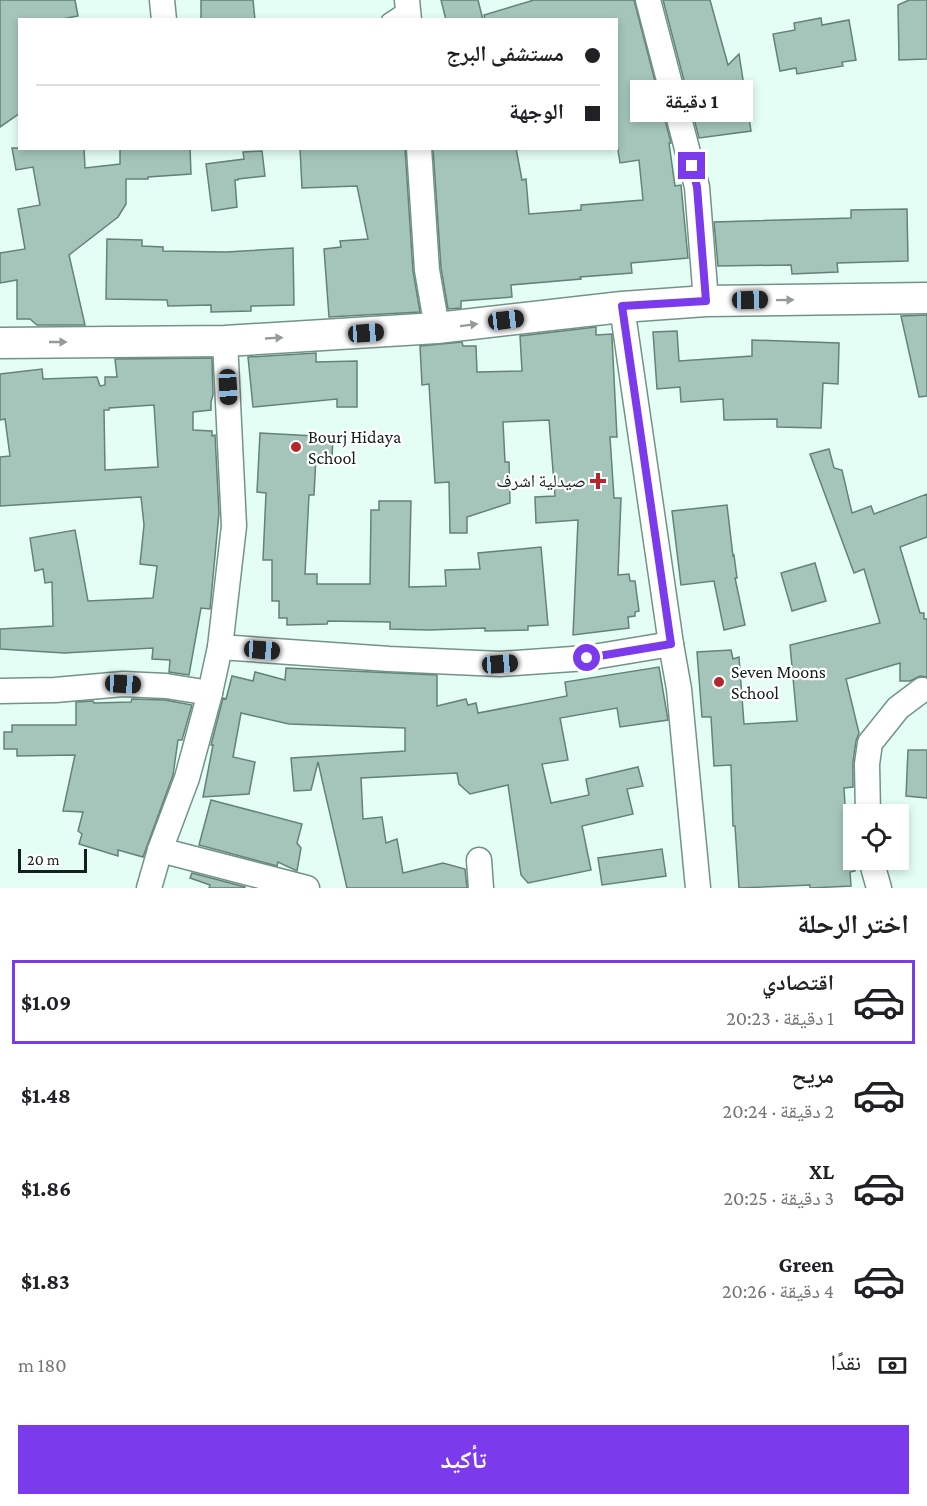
<!DOCTYPE html>
<html lang="ar">
<meta charset="utf-8">
<style>
:root{--surface:#fff;--page:#f6f6f6;--text:#202124;--muted:#757577;--line:#e0e0e0;--accent:#7c3aed}
body{margin:0;font-family:"Crimson Pro","Noto Naskh Arabic",serif;background:var(--page);color:var(--text);direction:rtl;height:100vh;display:flex;flex-direction:column;font-size:22px;white-space:nowrap}
*{box-sizing:border-box;margin:0}
p{font-size:20px;color:var(--muted)}
.icon{flex:none;width:33px;height:33px;fill:none;stroke:currentColor;stroke-width:2;stroke-linecap:round;stroke-linejoin:round}
.map{position:relative;height:888px;overflow:hidden;direction:ltr}
.details{display:flex;flex-direction:column;background:var(--surface);flex:1}
.details>*{flex:none}
.guide{position:absolute;left:18px;top:18px;width:600px;height:132px;border-radius:0px;box-shadow:0 3px 9px #0003;direction:rtl;display:grid;align-content:center;height:132px;padding:0 18px;background:var(--surface)}
.tools{position:absolute;left:843px;top:804px;display:grid;gap:12px}
.tools a{display:grid;place-items:center;width:66px;height:66px;border-radius:0px;background:var(--surface);box-shadow:0 3px 9px #0003;font-size:30px}
.scale{position:absolute;left:18px;bottom:15px;width:69px;box-sizing:border-box;padding-left:6px;border:3px solid #13201c;border-top:0;font-size:16px;line-height:21px;white-space:nowrap;color:#13201c;-webkit-text-stroke:4px #fff;paint-order:stroke}
.end{position:absolute;width:27px;height:27px;margin:-14px;border:8px solid #7c3aed;background:#fff;box-shadow:0 0 0 3px #fff}
.from{border-radius:50%}
.bubble{position:absolute;height:42px;border-radius:0px;background:var(--surface);box-shadow:0 3px 9px #0003;font-size:20px;font-weight:700;line-height:42px;text-align:center;direction:rtl}
.car{position:absolute;width:18px;height:36px;margin:-18px -9px;border-radius:8px;box-shadow:0 0 4px 2px #0007;background:linear-gradient(#222 24%,#8ab4d8 0 40%,#222 0 76%,#8ab4d8 0 86%,#222 0)}
.guide b{display:flex;align-items:center;gap:21px;height:57px;font-size:22px}
.guide b+b{border-top:2px solid var(--line)}
.guide i{width:15px;height:15px;background:var(--text)}
ul{padding:0;list-style:none}
li{display:flex;align-items:center;gap:18px;height:84px;margin:0 12px 9px;padding:0 6px;border:3px solid transparent;border-radius:0px}
li div{flex:1}
li b{display:block;font-size:22px}
li em{font-style:normal;font-weight:700}
li.selected{border-color:var(--accent)}
li>.icon{width:54px;height:54px;stroke-width:1.5}
h2{padding:0 18px;font-size:27px;line-height:72px}
.pay{display:flex;align-items:center;gap:15px;height:66px;padding:0 18px;font-size:22px}
.pay p{margin-inline-start:auto}
.primary-button{display:flex;gap:12px;margin-top:auto;padding:12px 18px}
.primary-button a{flex:1;height:69px;border-radius:0px;background:var(--accent);color:#fff;font-size:24px;font-weight:700;line-height:69px;text-align:center}
.map>svg:first-child{display:block}
.building{fill:#a5c5ba;stroke:#638278;stroke-width:1.5;fill-rule:evenodd}
.lines{fill:none;stroke-linecap:round;stroke-linejoin:round}
.service-casing{stroke:#739288;stroke-width:15}
.minor-casing{stroke:#739288;stroke-width:27}
.tertiary-casing{stroke:#739288;stroke-width:33}
.service{stroke:#fff;stroke-width:12}
.minor{stroke:#fff;stroke-width:24}
.tertiary{stroke:#fff;stroke-width:30}
.oneway{fill:#959b99}
.route{stroke:#7c3aed;stroke-width:8}
.poi-dot{fill:#b7262f;stroke:#fff;stroke-width:2}
.labels{text-anchor:middle;dominant-baseline:central;stroke-width:4.5;stroke-linejoin:round;paint-order:stroke}
.poi-label{font-size:18px;fill:#13201c;stroke:#fff;text-anchor:start}
</style>
<div class="map">
<svg width="927" height="888" viewBox="0 0 927 888">
<rect width="100%" height="100%" fill="#e4fef6"/>
<g class="building">
<polygon points="0,0 75,0 78,16 57,20 20,20 20,113 0,127"/>
<polygon points="201,0 253,0 255,20 201,20"/>
<polygon points="441,0 478,0 483,20 446,20"/>
<polygon points="534,0 634,0 671,143 669,143 675,186 681,185 688,258 631,263 632,273 580,277 581,279 511,285 512,297 461,301 461,308 448,309 441,268 433,148 516,148 522,180 526,179 529,214 581,210 581,205 643,200 639,160 620,163 616,138 616,20 485,20 484,15"/>
<polygon points="663,0 710,0 728,65 739,54 751,131 699,138"/>
<polygon points="909,0 927,0 927,59 899,60 898,5"/>
<polygon points="821,18 822,25 849,20 856,60 842,62 843,66 797,74 796,68 780,71 773,34 795,30 794,23"/>
<polygon points="12,148 84,148 85,168 120,164 120,148 190,148 191,174 148,177 148,179 126,179 126,204 118,217 69,255 85,325 37,325 30,319 17,319 17,280 0,283 0,253 25,249 18,209 40,205 33,167 16,170"/>
<polygon points="300,148 405,148 413,271 420,312 329,317 324,249 341,247 340,241 368,239 357,186 302,188"/>
<polygon points="262,151 265,176 238,179 238,180 235,180 237,207 212,211 206,164 244,159 243,152"/>
<polygon points="907,209 908,261 837,263 838,272 792,274 791,265 718,266 714,222 851,218 851,210"/>
<polygon points="107,239 142,240 142,246 163,247 163,251 226,252 293,248 294,305 251,306 251,311 211,312 211,305 168,306 167,300 106,299"/>
<polygon points="927,315 927,396 919,397 901,316"/>
<polygon points="596,327 596,335 612,334 612,338 617,437 610,437 614,498 621,498 618,575 629,574 630,581 635,581 639,611 635,612 635,616 628,617 629,628 573,635 578,520 536,523 535,497 555,496 549,420 503,422 505,462 509,462 510,503 467,517 467,533 450,533 449,482 435,483 429,384 422,385 420,346 462,342 463,346 476,346 477,372 522,371 520,336"/>
<polygon points="677,331 679,361 752,356 752,340 839,343 838,384 823,383 821,428 777,427 777,419 724,420 723,399 681,402 680,387 657,389 653,332"/>
<polygon points="316,353 316,362 357,361 357,407 337,407 337,399 253,407 248,357"/>
<path d="M212,358L213,395L211,402V410L193,412V430L212,431V436L215,435L219,513L210,609L201,608L189,675L169,672L170,660L152,659L153,648L64,653L0,649V629L53,626L52,582L45,583L43,569L35,571L30,538L75,530L88,601L153,598L157,566L140,564L144,525L141,497L0,506V457L10,456L5,419L0,420V374L42,369L43,379L97,377L100,386L105,385V377H117L115,359ZM154,405L158,467L105,470L104,410H109V408Z"/>
<polygon points="260,433 333,437 332,458 316,457 314,495 309,495 305,574 317,574 317,584 370,584 371,510 379,510 379,501 411,501 409,587 446,586 445,570 480,569 478,553 541,547 548,625 528,626 528,630 485,631 485,628 429,630 390,629 390,622 328,621 327,624 287,625 287,618 279,618 279,601 272,601 272,560 263,560 266,493 257,492"/>
<polygon points="829,449 834,468 842,470 852,513 871,506 874,514 927,494 927,537 900,547 920,613 924,613 924,619 927,619 927,677 920,676 910,681 900,681 900,663 846,679 859,733 856,741 853,762 853,787 844,788 846,823 852,822 855,871 850,872 851,886 810,888 810,885 739,888 735,826 733,826 731,765 714,766 711,717 702,717 697,652 731,650 733,659 739,657 744,724 797,721 790,645 880,623 864,569 854,573 810,454"/>
<polygon points="727,505 733,556 734,555 737,578 735,578 745,625 724,630 714,581 681,585 672,511"/>
<polygon points="815,563 826,601 792,611 781,573"/>
<polygon points="659,667 668,720 620,727 617,708 560,718 568,760 542,764 551,803 589,795 586,779 638,767 643,786 627,789 633,814 582,826 591,870 528,883 521,875 508,785 470,794 459,784 457,773 361,778 363,819 382,817 386,843 397,839 403,873 443,863 465,869 467,888 347,888 318,762 311,790 294,791 291,758 405,751 405,728 289,724 241,713 233,757 255,762 249,794 203,797 213,745 211,745 223,698 226,699 232,676 253,681 255,672 285,680 286,668 437,675 437,706 466,699 468,705 476,703 478,713 567,696 565,682"/>
<polygon points="132,699 165,700 192,705 182,740 178,740 173,775 143,857 118,850 118,856 79,844 82,834 78,831 83,812 63,811 75,755 17,756 17,749 4,749 4,732 12,732 12,725 76,725 76,702 93,701 94,703 131,702"/>
<polygon points="908,750 927,750 927,798 906,796"/>
<polygon points="211,800 302,824 297,843 301,848 297,871 278,862 277,866 199,845"/>
<polygon points="662,849 666,876 602,885 598,858"/>
<polygon points="192,873 245,887 244,888 209,888 210,885 190,878"/>
</g>
<g class="lines">
<g class="service-casing">
<polyline id="service" points="388,20 408,7"/>
</g>
<g class="minor-casing">
<g id="minor">
<polyline points="162,0 164,20"/>
<polyline points="407,0 409,20"/>
<polyline points="648,0 697,187 706,301"/>
<polyline points="419,148 427,270 437,328"/>
<polyline points="622,307 671,644 679,689 698,888"/>
<polyline points="220,647 389,659 500,664 587,658 671,644"/>
<polyline points="0,691 55,690 123,684 166,686 210,693"/>
<polyline points="868,814 867,764 870,743 898,708 922,690"/>
<polyline points="160,850 307,888"/>
<polyline points="479,860 481,888"/>
<polyline points="871,860 879,888"/>
<polyline points="149,888 160,850 187,778 210,693 220,647 234,526 225,341"/>
</g>
</g>
<g class="tertiary-casing">
<polyline id="tertiary" points="0,343 225,341 437,328 622,307 706,301 927,298"/>
</g>
<use href="#service" class="service"/>
<use href="#minor" class="minor"/>
<use href="#tertiary" class="tertiary"/>
</g>
<defs><path id="oneway-solid" d="M-6-.8H1V-3.2L6.5 0L1 3.2V.8H-6Z" transform="scale(1.5)"/></defs>
<g class="oneway">
<use href="#oneway-solid" transform="translate(785 300) rotate(-1)"/>
<use href="#oneway-solid" transform="translate(469 325) rotate(-7)"/>
<use href="#oneway-solid" transform="translate(274 338) rotate(-3)"/>
<use href="#oneway-solid" transform="translate(58 342)"/>
</g>
<g class="lines">
<polyline class="route" points="587,658 671,644 622,306 706,301 697,187 692,166"/>
</g>
<g class="poi-dot">
<circle cx="296" cy="447" r="6"/>
<path d="M595 472h6v6h6v6h-6v6h-6v-6h-6v-6h6z"/>
<circle cx="719" cy="682" r="6"/>
</g>
<g class="labels">
<g class="poi-label">
<text x="308" y="437">Bourj Hidaya<tspan x="308" dy="21">School</tspan></text>
<text x="586" y="481" text-anchor="end">صيدلية اشرف</text>
<text x="731" y="672">Seven Moons<tspan x="731" dy="21">School</tspan></text>
</g>
</g>
</svg>
<div class="tools">
<a><svg class="icon" aria-label="locate" viewBox="0 0 24 24"><circle cx="12" cy="12" r="6"/><path d="M12 2v4M12 18v4M2 12h4M18 12h4"/></svg></a>
</div>
<div class="scale">20 m</div>
<i class="end from" style="left:587px;top:658px"></i>
<i class="end" style="left:692px;top:166px"></i>
<div class="bubble" style="left:630px;top:80px;width:123px">1 دقيقة</div>
<i class="car" style="left:750px;top:300px;rotate:89deg"></i>
<i class="car" style="left:506px;top:320px;rotate:83deg"></i>
<i class="car" style="left:366px;top:333px;rotate:86deg"></i>
<i class="car" style="left:228px;top:387px;rotate:177deg"></i>
<i class="car" style="left:262px;top:650px;rotate:94deg"></i>
<i class="car" style="left:500px;top:664px;rotate:86deg"></i>
<i class="car" style="left:123px;top:684px;rotate:93deg"></i>
<div class="guide">
<b><i class="from"></i>مستشفى البرج</b>
<b><i></i>الوجهة</b>
</div>
</div>
<section class="details">
<h2>اختر الرحلة</h2>
<ul>
<li class="selected"><svg class="icon" aria-label="car" viewBox="0 0 24 24"><path d="M5 17H2v-5l4-1 3-4h7l3 4 3 1v5h-3M9 17h6M6 11h13"/><circle cx="7" cy="17" r="2"/><circle cx="17" cy="17" r="2"/></svg><div><b>اقتصادي</b><p>1 دقيقة · 20:23</p></div><em>$1.09</em></li>
<li><svg class="icon" aria-label="car" viewBox="0 0 24 24"><path d="M5 17H2v-5l4-1 3-4h7l3 4 3 1v5h-3M9 17h6M6 11h13"/><circle cx="7" cy="17" r="2"/><circle cx="17" cy="17" r="2"/></svg><div><b>مريح</b><p>2 دقيقة · 20:24</p></div><em>$1.48</em></li>
<li><svg class="icon" aria-label="car" viewBox="0 0 24 24"><path d="M5 17H2v-5l4-1 3-4h7l3 4 3 1v5h-3M9 17h6M6 11h13"/><circle cx="7" cy="17" r="2"/><circle cx="17" cy="17" r="2"/></svg><div><b>XL</b><p>3 دقيقة · 20:25</p></div><em>$1.86</em></li>
<li><svg class="icon" aria-label="car" viewBox="0 0 24 24"><path d="M5 17H2v-5l4-1 3-4h7l3 4 3 1v5h-3M9 17h6M6 11h13"/><circle cx="7" cy="17" r="2"/><circle cx="17" cy="17" r="2"/></svg><div><b>Green</b><p>4 دقيقة · 20:26</p></div><em>$1.83</em></li>
</ul>
<div class="pay"><svg class="icon" aria-label="cash" viewBox="0 0 24 24"><path d="M3 7h18v10H3z"/><circle cx="12" cy="12" r="2"/></svg>نقدًا<p>180 m</p></div>
<div class="primary-button"><a>تأكيد</a></div>
</section>
